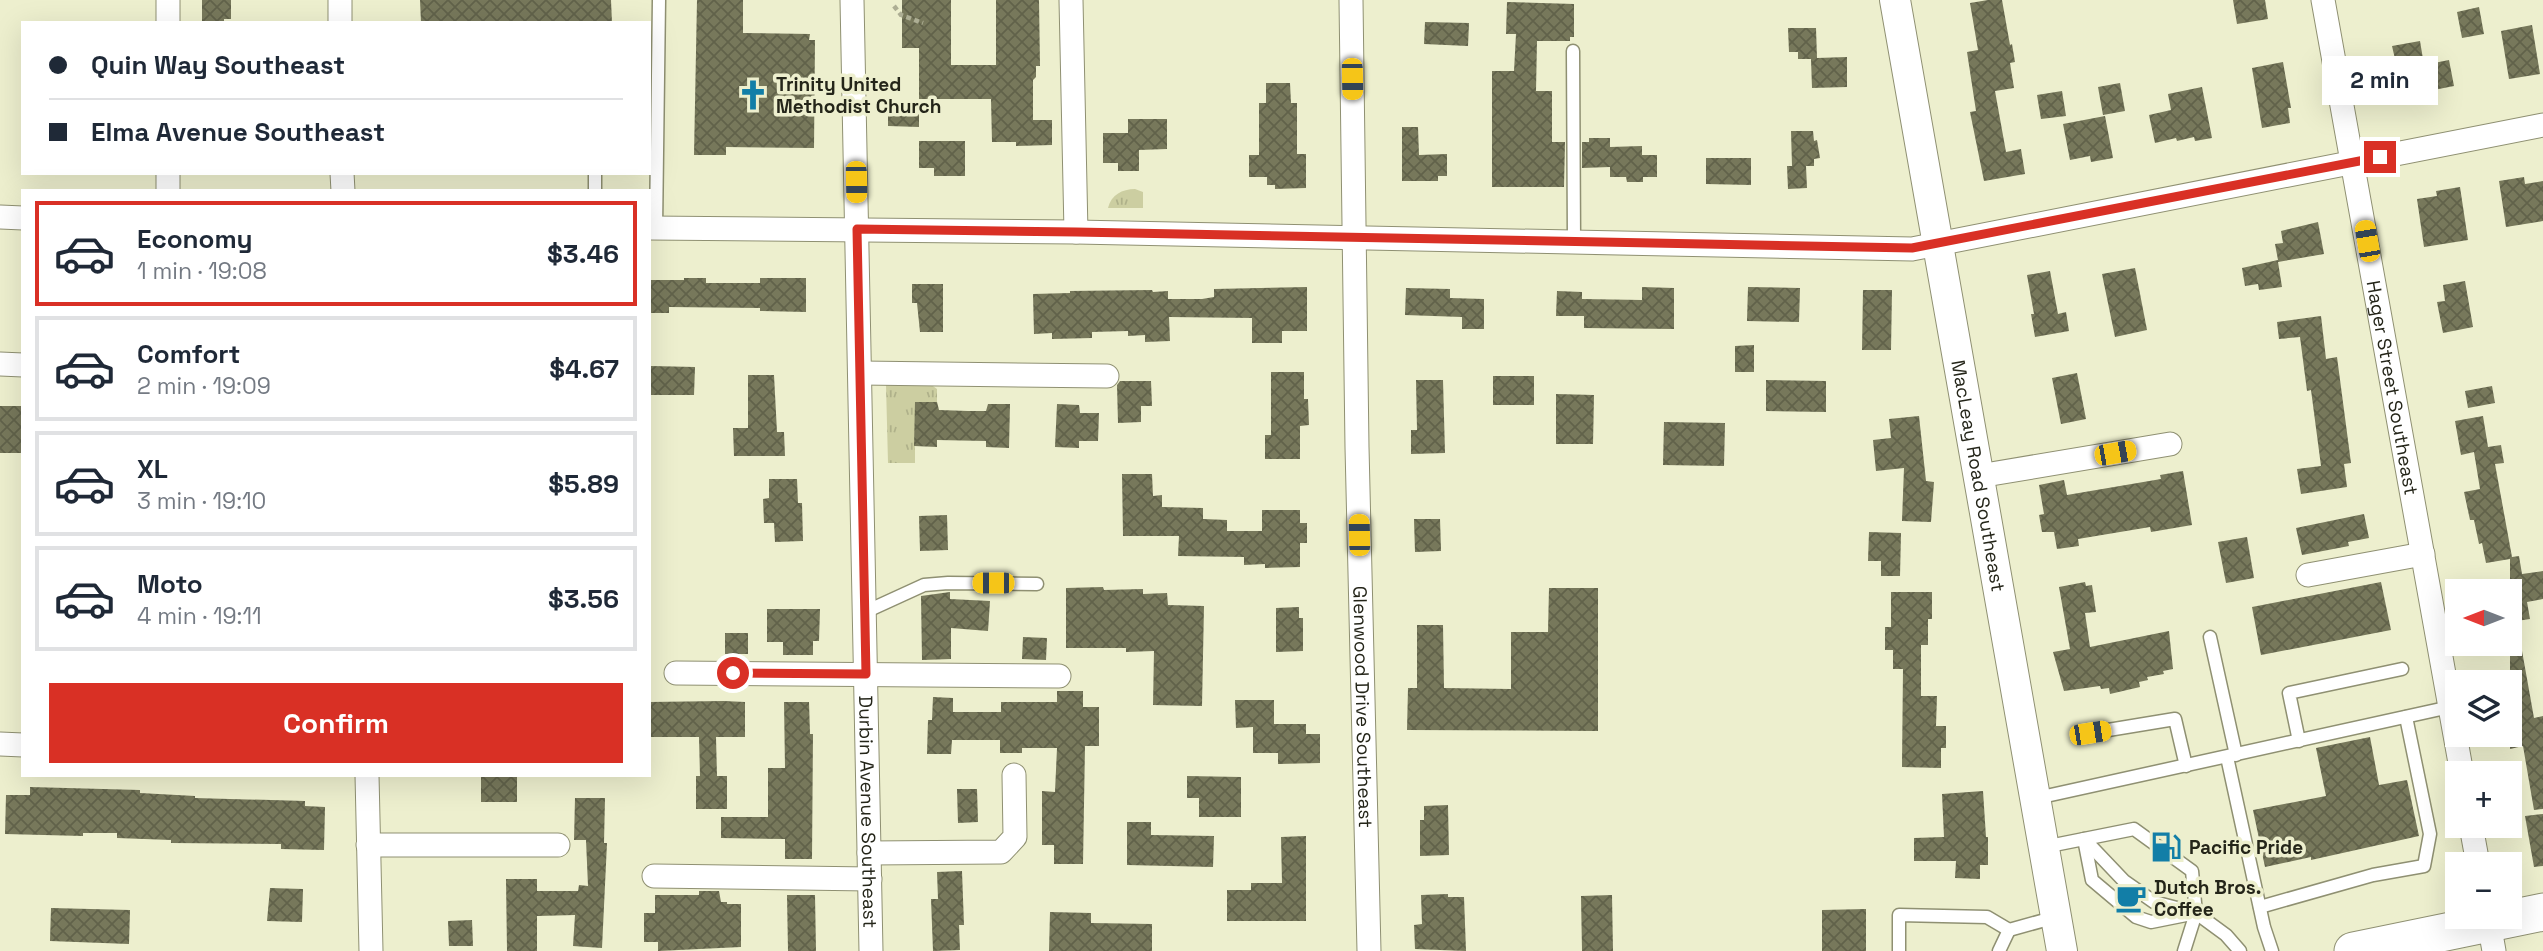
<!DOCTYPE html>
<meta charset="utf-8">
<style>
:root{--surface:#fff;--page:#f2f2f3;--text:#1f2937;--muted:#747a83;--line:#e0e1e3;--accent:#d93025}
body{margin:0;font-family:"Space Grotesk",sans-serif;background:var(--page);color:var(--text);height:100vh;display:flex;flex-direction:column;font-size:26px;white-space:nowrap}
*{box-sizing:border-box;margin:0}
p{font-size:23px;color:var(--muted)}
.icon{flex:none;width:38px;height:38px;fill:none;stroke:currentColor;stroke-width:2;stroke-linecap:round;stroke-linejoin:round}
.map{position:relative;flex:1;overflow:hidden}
.side{position:absolute;left:21px;top:189px;width:630px;height:588px;display:flex;flex-direction:column;background:var(--surface);border-radius:0px;box-shadow:0 7px 28px #0002}
.side>*{flex:none}
.guide{position:absolute;left:21px;top:21px;width:630px;height:154px;border-radius:0px;box-shadow:0 7px 28px #0002;display:grid;align-content:center;height:154px;padding:0 28px;background:var(--surface)}
.needle{width:46px;rotate:270deg}
.tools{position:absolute;left:2445px;top:579px;display:grid;gap:14px}
.tools a{display:grid;place-items:center;width:77px;height:77px;border-radius:0px;background:var(--surface);box-shadow:0 7px 28px #0002;font-size:35px}
.end{position:absolute;width:32px;height:32px;margin:-16px;border:9px solid #d93025;background:#fff;box-shadow:0 0 0 4px #fff}
.from{border-radius:50%}
.bubble{position:absolute;height:49px;border-radius:0px;background:var(--surface);box-shadow:0 7px 28px #0002;font-size:23px;font-weight:800;line-height:49px;text-align:center}
.car{position:absolute;width:21px;height:42px;margin:-21px -10px;border-radius:9px;box-shadow:0 0 5px 2px #0007;background:linear-gradient(#f5c518 24%,#345 0 40%,#f5c518 0 76%,#345 0 86%,#f5c518 0)}
.guide b{display:flex;align-items:center;gap:24px;height:66px;font-size:26px}
.guide b+b{border-top:2px solid var(--line)}
.guide i{width:18px;height:18px;background:var(--text)}
ul{padding:12px 0 0;list-style:none}
li{display:flex;align-items:center;gap:21px;height:105px;margin:0 14px 10px;padding:0 14px;border:4px solid var(--line);border-radius:0px}
li div{flex:1}
li b{display:block;font-size:26px}
li em{font-style:normal;font-weight:800}
li.selected{border-color:var(--accent)}
li>.icon{width:63px;height:63px;stroke-width:1.5}
.button{display:flex;gap:14px;margin-top:auto;padding:14px 28px}
.button a{flex:1;height:80px;border-radius:0px;background:var(--accent);color:#fff;font-size:28px;font-weight:800;line-height:80px;text-align:center}
.map>svg:first-child{display:block}
.grass{fill:url(#grass-tufts)}
.building{fill:url(#building-cross-hatch)}
.lines{fill:none;stroke-linecap:round;stroke-linejoin:round}
.service-casing{stroke:#8f9072;stroke-width:15}
.minor-casing{stroke:#8f9072;stroke-width:25}
.tertiary-casing{stroke:#8f9072;stroke-width:32}
.primary-casing{stroke:#8f9072;stroke-width:39}
.path{stroke:#adae94;stroke-width:4.5;stroke-dasharray:5 3.5;stroke-linecap:butt}
.service{stroke:#fff;stroke-width:12}
.minor{stroke:#fff;stroke-width:23}
.tertiary{stroke:#fff;stroke-width:30}
.primary{stroke:#fff;stroke-width:37}
.route{stroke:#d93025;stroke-width:9}
.labels{text-anchor:middle;dominant-baseline:central;stroke-width:7;stroke-linejoin:round;paint-order:stroke}
.poi-label{font-size:19px;font-weight:bold;fill:#242519;stroke:#edefce;text-anchor:start}
.street-label{font-size:19px;fill:#242519;stroke:#edefce}
</style>
<div class="map">
<svg width="2543" height="951" viewBox="0 0 2543 951">
<defs>
<pattern id="grass-tufts" width="24" height="20" patternUnits="userSpaceOnUse" patternTransform="scale(1.75)"><rect width="24" height="20" fill="#cccea1"/><path d="M3 7l-1-3M5 7V3M7 7l1-3M15 17l-1-3M17 17v-4M19 17l1-3" fill="none" stroke="#afb18a"/></pattern>
<pattern id="building-cross-hatch" width="8" height="8" patternUnits="userSpaceOnUse" patternTransform="scale(1.75)"><rect width="8" height="8" fill="#77785b"/><path d="M0 0l8 8M0 8l8-8" fill="none" stroke="#61624a"/></pattern>
</defs>
<rect width="100%" height="100%" fill="#edefce"/>
<g class="grass">
<path d="M1135,189L1143,192V208H1108C1111,195 1122,189 1135,189Z"/>
<polygon points="930,384 937,389 937,402 915,402 915,463 888,463 886,385"/>
</g>
<g class="building">
<polygon points="202,0 231,0 231,19 224,19 224,23 202,23"/>
<polygon points="420,0 611,0 612,23 421,23"/>
<polygon points="697,0 743,0 743,33 810,34 809,40 815,40 814,148 726,147 726,155 694,155"/>
<polygon points="902,0 951,0 951,65 996,65 996,0 1039,0 1040,66 1036,66 1036,77 1033,80 1033,120 1052,120 1052,145 1016,146 1016,142 992,142 991,99 919,99 919,48 902,48"/>
<polygon points="1988,0 2002,0 2010,45 2012,44 2015,62 2010,63 2014,88 1995,91 2006,152 2021,149 2025,174 1984,181 1970,112 1976,111 1967,52 1978,50 1970,3"/>
<polygon points="2233,0 2265,0 2268,19 2237,24"/>
<polygon points="1507,2 1574,4 1574,37 1570,37 1570,41 1537,41 1536,91 1552,91 1552,142 1565,142 1564,187 1492,187 1492,71 1514,71 1516,34 1506,34"/>
<polygon points="2479,7 2484,34 2462,38 2457,12"/>
<polygon points="1425,22 1469,23 1468,46 1424,44"/>
<polygon points="2532,25 2540,74 2509,79 2501,31"/>
<polygon points="1788,28 1816,28 1817,58 1847,57 1847,87 1812,88 1811,59 1798,59 1798,52 1789,52"/>
<polygon points="2420,41 2424,65 2449,60 2454,86 2398,97 2394,76 2390,77 2387,60 2395,59 2392,46"/>
<polygon points="2283,62 2291,108 2288,108 2290,123 2262,128 2252,68"/>
<polygon points="1266,83 1290,83 1291,103 1297,103 1297,154 1306,154 1306,188 1275,189 1275,185 1267,185 1267,177 1249,177 1249,155 1259,155 1259,103 1266,103"/>
<polygon points="2120,83 2125,111 2103,115 2098,87"/>
<polygon points="2202,87 2212,138 2195,141 2194,137 2177,141 2176,138 2155,143 2149,115 2171,110 2168,94"/>
<polygon points="2062,91 2066,116 2041,119 2037,95"/>
<polygon points="888,104 919,105 919,127 888,126"/>
<polygon points="2105,116 2113,158 2091,162 2090,156 2070,160 2063,124"/>
<polygon points="1128,119 1167,119 1167,149 1139,150 1139,171 1118,171 1118,163 1103,163 1103,133 1128,133"/>
<polygon points="1402,127 1418,127 1419,155 1447,154 1447,176 1438,176 1438,181 1402,181"/>
<polygon points="1791,131 1813,131 1814,141 1817,140 1820,158 1814,159 1814,166 1806,166 1807,188 1788,189 1787,166 1792,166"/>
<polygon points="1589,138 1610,138 1610,147 1642,146 1642,155 1657,155 1657,177 1643,177 1643,182 1627,182 1626,177 1610,177 1610,167 1582,168 1582,142 1589,142"/>
<polygon points="919,141 965,141 965,176 934,176 934,168 919,168"/>
<polygon points="1706,158 1751,158 1751,185 1706,184"/>
<polygon points="2524,177 2525,184 2543,181 2543,221 2506,227 2499,181"/>
<polygon points="2460,187 2468,240 2424,247 2417,199 2437,196 2436,191"/>
<polygon points="2318,222 2324,254 2278,262 2282,287 2259,290 2258,284 2245,286 2242,268 2278,260 2275,244 2283,243 2281,231"/>
<polygon points="2135,268 2147,330 2115,337 2102,274"/>
<polygon points="2050,271 2058,314 2066,312 2069,331 2035,337 2031,314 2034,314 2027,275"/>
<polygon points="684,278 706,278 706,283 760,283 760,278 806,278 806,312 760,311 760,308 669,307 669,313 649,313 649,280 684,280"/>
<polygon points="2465,281 2473,327 2443,333 2437,302 2445,301 2443,285"/>
<polygon points="912,284 943,284 943,332 920,332 917,303 912,303"/>
<polygon points="1307,287 1307,331 1282,331 1282,343 1252,343 1252,318 1169,317 1170,341 1145,342 1145,335 1128,336 1128,331 1092,332 1092,338 1052,339 1052,333 1034,334 1033,294 1070,293 1070,291 1152,290 1153,292 1168,291 1168,299 1202,299 1214,297 1214,289"/>
<polygon points="1642,287 1674,288 1674,329 1584,328 1584,316 1556,316 1557,291 1582,292 1582,299 1642,300"/>
<polygon points="1748,287 1800,288 1799,322 1747,321"/>
<polygon points="1406,288 1450,289 1450,298 1484,299 1484,329 1462,329 1462,317 1405,315"/>
<polygon points="1863,290 1892,290 1891,350 1862,350"/>
<polygon points="2321,316 2326,359 2337,357 2351,463 2344,464 2347,487 2301,494 2297,469 2321,466 2311,390 2307,391 2300,337 2279,339 2277,322"/>
<polygon points="1754,345 1754,372 1735,372 1735,346"/>
<polygon points="651,366 695,367 694,395 650,395"/>
<polygon points="1271,372 1304,372 1304,399 1308,399 1309,425 1300,426 1300,459 1265,459 1265,435 1271,435"/>
<polygon points="2077,373 2086,419 2061,424 2052,378"/>
<polygon points="748,375 774,375 777,432 784,432 785,456 734,456 733,428 748,428"/>
<rect x="1493" y="376" width="41" height="29"/>
<polygon points="1416,380 1443,380 1445,453 1411,454 1411,430 1417,430"/>
<polygon points="1766,380 1826,381 1826,412 1766,411"/>
<polygon points="1120,381 1151,381 1152,406 1141,406 1141,422 1118,423 1117,385"/>
<polygon points="2492,386 2495,403 2468,408 2465,391"/>
<polygon points="1556,394 1594,395 1593,444 1556,444"/>
<polygon points="915,402 937,402 939,410 968,411 986,411 988,404 1010,404 1009,448 986,447 986,441 937,440 937,447 914,446"/>
<polygon points="1057,404 1079,405 1080,413 1099,413 1098,441 1079,441 1079,448 1055,447"/>
<rect x="0" y="406" width="23" height="47"/>
<polygon points="1919,416 1926,481 1934,482 1931,522 1902,521 1904,468 1876,471 1873,440 1891,438 1889,419"/>
<polygon points="2483,416 2488,447 2501,445 2504,463 2495,464 2512,557 2519,556 2522,574 2543,571 2543,599 2527,602 2530,619 2510,622 2510,559 2486,563 2482,543 2479,544 2474,520 2470,520 2464,492 2480,489 2474,452 2461,455 2455,421"/>
<polygon points="1664,422 1725,423 1724,466 1663,465"/>
<polygon points="2183,471 2192,525 2151,532 2150,527 2078,539 2079,546 2057,549 2054,532 2042,532 2039,515 2044,514 2039,485 2064,480 2067,495 2161,479 2160,475"/>
<polygon points="1122,474 1152,474 1153,496 1162,495 1162,507 1203,508 1203,519 1227,520 1227,531 1262,531 1262,510 1300,510 1300,523 1307,523 1307,543 1300,543 1300,567 1265,568 1265,564 1244,565 1244,557 1178,556 1179,536 1123,536"/>
<polygon points="769,479 797,479 798,503 802,503 803,541 775,542 774,523 764,523 763,499 769,498"/>
<polygon points="2364,514 2369,538 2348,542 2349,546 2302,555 2296,528"/>
<polygon points="947,515 948,550 920,551 919,516"/>
<polygon points="1414,519 1440,519 1441,551 1415,552"/>
<polygon points="1869,532 1901,533 1900,576 1881,576 1881,561 1868,561"/>
<polygon points="2247,537 2254,578 2226,583 2218,542"/>
<polygon points="2085,582 2086,586 2092,585 2096,612 2085,613 2090,647 2169,631 2173,669 2163,671 2164,674 2147,677 2148,680 2139,682 2140,687 2110,694 2109,688 2101,689 2100,686 2064,691 2053,652 2070,649 2059,587"/>
<polygon points="2381,582 2391,630 2261,655 2252,607"/>
<polygon points="1103,587 1104,590 1143,589 1143,594 1167,593 1168,605 1204,606 1202,706 1153,705 1154,651 1126,652 1126,648 1066,648 1066,588"/>
<polygon points="1549,588 1598,588 1598,731 1407,730 1408,688 1417,688 1417,625 1443,625 1444,688 1511,689 1511,632 1548,632"/>
<polygon points="950,592 950,599 990,601 988,631 951,628 951,659 922,660 921,596"/>
<polygon points="1891,592 1932,592 1932,619 1928,619 1928,645 1921,645 1921,696 1937,696 1936,726 1946,726 1946,748 1941,748 1941,768 1902,767 1903,669 1893,669 1893,650 1885,650 1885,627 1891,627"/>
<polygon points="1299,607 1299,618 1303,618 1303,651 1276,652 1276,608"/>
<polygon points="767,609 820,609 819,641 813,641 813,655 783,655 783,642 767,642"/>
<rect x="725" y="633" width="23" height="21"/>
<polygon points="2519,634 2534,718 2543,716 2543,809 2534,810 2523,746 2510,749 2510,635"/>
<polygon points="1023,637 1047,638 1046,660 1022,659"/>
<polygon points="1057,691 1083,691 1083,707 1099,707 1099,746 1085,746 1083,864 1054,864 1054,845 1042,845 1042,791 1055,792 1057,748 1022,748 1022,753 1000,753 1000,740 952,740 951,754 927,754 928,720 932,720 933,697 953,698 953,712 1001,712 1001,702 1057,702"/>
<polygon points="1235,700 1274,700 1274,724 1306,724 1306,734 1320,734 1320,763 1278,764 1278,753 1253,753 1253,727 1236,728"/>
<polygon points="724,701 745,702 745,737 716,737 717,776 727,776 727,809 696,809 696,776 700,776 699,737 649,737 649,702"/>
<polygon points="784,702 809,702 810,734 813,734 812,859 785,859 785,839 721,838 721,817 768,817 768,768 785,768"/>
<polygon points="2370,737 2379,785 2407,780 2419,836 2311,860 2311,857 2265,867 2253,810 2326,796 2316,748"/>
<rect x="481" y="775" width="36" height="27"/>
<polygon points="1187,776 1241,777 1241,817 1199,817 1199,798 1187,798"/>
<polygon points="30,787 140,790 140,793 195,796 195,798 305,801 305,806 325,807 324,850 281,849 281,844 171,843 171,840 117,838 117,833 83,833 83,836 5,834 6,795 30,795"/>
<polygon points="957,789 977,789 978,822 958,823"/>
<polygon points="1983,791 1986,837 1988,837 1988,865 1980,865 1980,879 1955,878 1956,861 1914,861 1914,838 1944,837 1942,794"/>
<polygon points="575,798 605,798 604,843 607,843 602,948 573,946 575,915 537,916 537,951 507,951 506,879 537,879 537,891 578,891 579,885 588,886 586,840 574,840"/>
<polygon points="1448,805 1449,855 1420,856 1420,820 1424,820 1424,806"/>
<polygon points="2543,814 2543,866 2534,867 2525,816"/>
<polygon points="1127,822 1151,822 1151,835 1214,836 1213,867 1127,865"/>
<polygon points="1306,836 1306,921 1227,921 1227,890 1251,890 1251,883 1282,883 1281,837"/>
<polygon points="962,871 964,925 959,925 960,950 933,951 931,899 938,899 937,872"/>
<polygon points="270,888 303,889 302,922 267,921"/>
<polygon points="699,891 719,891 721,902 727,902 727,904 741,904 741,947 658,951 658,942 644,942 644,913 655,913 655,895 699,895"/>
<polygon points="1448,894 1448,897 1464,897 1466,951 1415,949 1414,925 1422,924 1421,895"/>
<polygon points="787,895 815,895 816,951 788,951"/>
<polygon points="1612,895 1613,951 1582,951 1581,896"/>
<polygon points="51,908 130,910 129,944 50,941"/>
<polygon points="1866,909 1866,951 1822,951 1822,910"/>
<polygon points="1050,912 1091,913 1091,923 1152,924 1152,951 1049,951"/>
<polygon points="472,920 473,946 449,946 448,921"/>
</g>
<g class="lines">
<g class="service-casing">
<g id="service">
<polyline points="1573,51 1574,242"/>
<polyline points="595,191 595,173"/>
<polyline points="656,228 659,0"/>
<polyline points="865,612 924,585 948,583 1037,584"/>
<polyline points="2210,637 2236,755"/>
<polyline points="2090,733 2175,719 2186,766"/>
<polyline points="2299,741 2289,693 2402,669"/>
<polyline points="2227,757 2264,927 2272,951"/>
<polyline points="2037,798 2450,707"/>
<polyline points="2084,839 2092,880 2136,917 2151,922 2196,913"/>
<polyline points="2085,840 2124,881 2154,902 2192,912"/>
<polyline points="2044,847 2134,829 2192,871 2196,913 2226,935 2240,951"/>
<polyline points="2260,907 2373,875 2424,866 2430,834 2406,717"/>
<polyline points="1899,951 1899,915 1987,917 2009,930 2056,917"/>
<polyline points="1999,951 2009,930"/>
<polyline points="2184,951 2196,913"/>
</g>
</g>
<g class="minor-casing">
<g id="minor">
<polyline points="168,0 168,23"/>
<polyline points="340,0 340,23"/>
<path id="s1" d="M852,0L871,951"/>
<polyline points="1071,0 1076,232"/>
<path id="s2" d="M1351,0L1357,447L1369,951"/>
<path id="s3" d="M2323,0L2462,774"/>
<polyline points="168,173 168,191"/>
<polyline points="342,173 343,191"/>
<polyline points="0,217 23,218"/>
<polyline points="649,228 1076,232 1912,249 2543,125"/>
<polyline points="0,364 23,365"/>
<polyline points="861,373 1107,376"/>
<polyline points="1979,476 2170,444"/>
<polyline points="2308,575 2423,554"/>
<polyline points="676,673 1059,676"/>
<polyline points="0,744 23,745"/>
<polyline points="367,775 371,951"/>
<polyline points="2471,826 2478,864"/>
<polyline points="368,845 558,845"/>
<polyline points="869,853 1001,852 1015,837 1014,775"/>
<polyline points="654,876 870,879"/>
<polyline points="2488,917 2494,951"/>
</g>
</g>
<g class="tertiary-casing">
<g id="tertiary">
<path id="s4" d="M1895,0L2062,951"/>
</g>
</g>
<g class="primary-casing">
<polyline id="primary" points="2353,951 2543,912"/>
</g>
<polyline class="path" points="894,6 901,15 923,23"/>
<use href="#service" class="service"/>
<use href="#minor" class="minor"/>
<use href="#tertiary" class="tertiary"/>
<use href="#primary" class="primary"/>
</g>
<g class="lines">
<polyline class="route" points="733,673 866,674 857,229 1076,232 1912,248 2380,157"/>
</g>
<defs>
<g id="church-bare" transform="scale(2.415)"><path d="M-1.2-6h2.4v3.5h3.3v2.4h-3.3V6h-2.4V-.1h-3.3v-2.4h3.3Z" fill="#127ea7" stroke="#edefce" stroke-width="2.5" paint-order="stroke"/></g>
<g id="fuel-bare" transform="scale(2.415)"><path d="M-5.5-6h7V0h2V4h1.3V-2.5L3-4.5l.8-.8L6-3V5H2.5V1h-1V6h-7ZM-4.2-4.7v3.2H.2V-4.7Z" fill="#127ea7" stroke="#edefce" stroke-width="2.5" paint-order="stroke"/></g>
<g id="cafe-bare" transform="scale(2.415)"><path d="M-5.5-4.5H6V0H3Q3 3.5 0 3.5H-2.5Q-5.5 3.5-5.5 0ZM3-3.2v2h1.7v-2ZM-6 4.5H4V6H-6Z" fill="#127ea7" stroke="#edefce" stroke-width="2.5" paint-order="stroke"/></g>
</defs>
<g fill-rule="evenodd">
<use href="#church-bare" x="753" y="95"/>
<use href="#fuel-bare" x="2166" y="847"/>
<use href="#cafe-bare" x="2131" y="898"/>
</g>
<g class="labels">
<g class="poi-label">
<text x="776" y="84">Trinity United<tspan x="776" dy="22">Methodist Church</tspan></text>
<text x="2189" y="847">Pacific Pride</text>
<text x="2154" y="887">Dutch Bros.<tspan x="2154" dy="22">Coffee</tspan></text>
</g>
<g class="street-label">
<text stroke="none"><textPath href="#s3" startOffset="394">Hager Street Southeast</textPath></text>
<text stroke="none"><textPath href="#s4" startOffset="483">MacLeay Road Southeast</textPath></text>
<text stroke="none"><textPath href="#s2" startOffset="707">Glenwood Drive Southeast</textPath></text>
<text stroke="none"><textPath href="#s1" startOffset="812">Durbin Avenue Southeast</textPath></text>
</g>
</g>
</svg>
<div class="tools">
<a><svg class="needle" viewBox="-14 -14 28 28"><path d="M0-13l5 13h-10z" fill="#e53935"/><path d="M0 13l5-13h-10z" fill="#747a83"/></svg></a>
<a><svg class="icon" aria-label="layers" viewBox="0 0 24 24"><path d="M12 4l9 5-9 5-9-5zM3 14l9 5 9-5"/></svg></a>
<a>+</a>
<a>−</a>
</div>
<i class="end from" style="left:733px;top:673px"></i>
<i class="end" style="left:2380px;top:157px"></i>
<div class="bubble" style="left:2322px;top:56px;width:116px">2 min</div>
<i class="car" style="left:1352px;top:79px;rotate:179deg"></i>
<i class="car" style="left:856px;top:182px;rotate:179deg"></i>
<i class="car" style="left:2367px;top:241px;rotate:350deg"></i>
<i class="car" style="left:2115px;top:453px;rotate:80deg"></i>
<i class="car" style="left:1359px;top:535px;rotate:359deg"></i>
<i class="car" style="left:993px;top:583px;rotate:270deg"></i>
<i class="car" style="left:2090px;top:733px;rotate:81deg"></i>
<div class="guide">
<b><i class="from"></i>Quin Way Southeast</b>
<b><i></i>Elma Avenue Southeast</b>
</div>
<section class="side">
<ul>
<li class="selected"><svg class="icon" aria-label="car" viewBox="0 0 24 24"><path d="M5 17H2v-5l4-1 3-4h7l3 4 3 1v5h-3M9 17h6M6 11h13"/><circle cx="7" cy="17" r="2"/><circle cx="17" cy="17" r="2"/></svg><div><b>Economy</b><p>1 min · 19:08</p></div><em>$3.46</em></li>
<li><svg class="icon" aria-label="car" viewBox="0 0 24 24"><path d="M5 17H2v-5l4-1 3-4h7l3 4 3 1v5h-3M9 17h6M6 11h13"/><circle cx="7" cy="17" r="2"/><circle cx="17" cy="17" r="2"/></svg><div><b>Comfort</b><p>2 min · 19:09</p></div><em>$4.67</em></li>
<li><svg class="icon" aria-label="car" viewBox="0 0 24 24"><path d="M5 17H2v-5l4-1 3-4h7l3 4 3 1v5h-3M9 17h6M6 11h13"/><circle cx="7" cy="17" r="2"/><circle cx="17" cy="17" r="2"/></svg><div><b>XL</b><p>3 min · 19:10</p></div><em>$5.89</em></li>
<li><svg class="icon" aria-label="car" viewBox="0 0 24 24"><path d="M5 17H2v-5l4-1 3-4h7l3 4 3 1v5h-3M9 17h6M6 11h13"/><circle cx="7" cy="17" r="2"/><circle cx="17" cy="17" r="2"/></svg><div><b>Moto</b><p>4 min · 19:11</p></div><em>$3.56</em></li>
</ul>
<div class="button"><a>Confirm</a></div>
</section>
</div>
